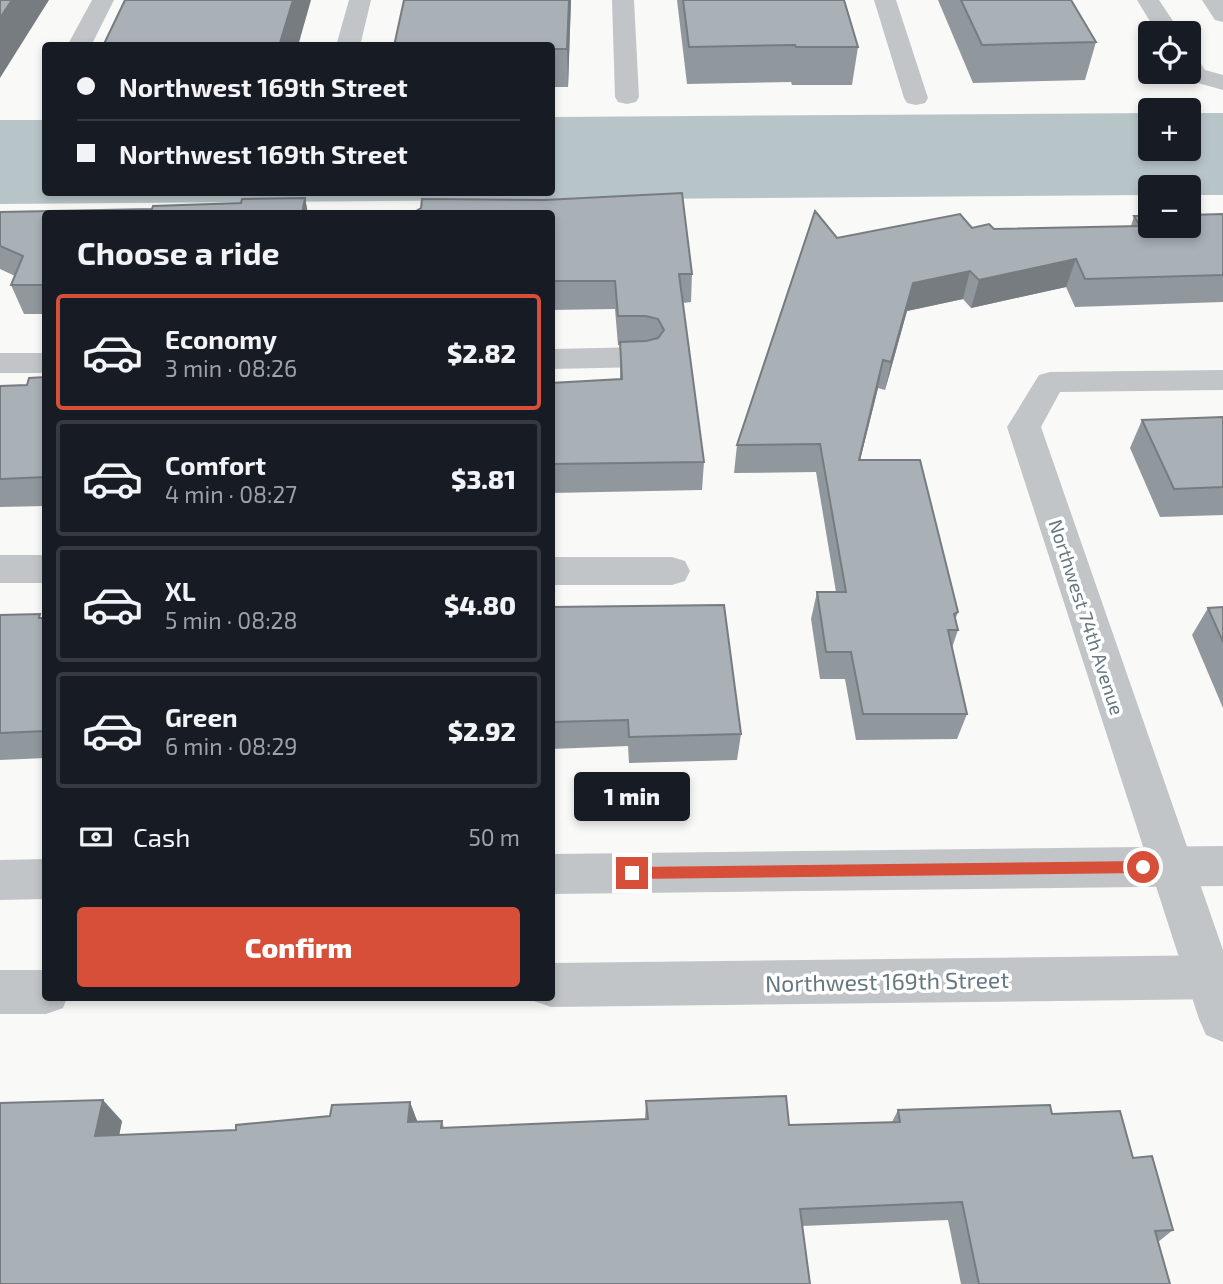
<!DOCTYPE html>
<meta charset="utf-8">
<style>
:root{--surface:#171b24;--page:#242831;--text:#f1f3f6;--muted:#9ea1a6;--line:#363941;--accent:#d84f39}
body{margin:0;font-family:"Exo 2",sans-serif;background:var(--page);color:var(--text);height:100vh;display:flex;flex-direction:column;font-size:26px;white-space:nowrap}
*{box-sizing:border-box;margin:0}
p{font-size:23px;color:var(--muted)}
.icon{flex:none;width:38px;height:38px;fill:none;stroke:currentColor;stroke-width:2;stroke-linecap:round;stroke-linejoin:round}
.map{position:relative;flex:1;overflow:hidden}
.panel{position:absolute;left:42px;top:210px;width:513px;height:791px;display:flex;flex-direction:column;background:var(--surface);border-radius:7px;box-shadow:0 4px 10px #0003}
.panel>*{flex:none}
.guide{position:absolute;left:42px;top:42px;width:513px;height:154px;border-radius:7px;box-shadow:0 4px 10px #0003;display:grid;align-content:center;height:154px;padding:0 35px;background:var(--surface)}
.buttons{position:absolute;left:1138px;top:21px;display:grid;gap:14px}
.buttons a{display:grid;place-items:center;width:63px;height:63px;border-radius:7px;background:var(--surface);box-shadow:0 4px 10px #0003;font-size:35px}
.end{position:absolute;width:32px;height:32px;margin:-16px;border:9px solid #d84f39;background:#fff;box-shadow:0 0 0 4px #fff}
.from{border-radius:50%}
.bubble{position:absolute;height:49px;border-radius:7px;background:var(--surface);box-shadow:0 4px 10px #0003;font-size:23px;font-weight:800;line-height:49px;text-align:center}
.guide b{display:flex;align-items:center;gap:24px;height:66px;font-size:26px}
.guide b+b{border-top:2px solid var(--line)}
.guide i{width:18px;height:18px;background:var(--text)}
ul{padding:0;list-style:none}
li{display:flex;align-items:center;gap:21px;height:116px;margin:0 14px 10px;padding:0 21px;border:4px solid var(--line);border-radius:7px}
li div{flex:1}
li b{display:block;font-size:26px}
li em{font-style:normal;font-weight:800}
li.on{border-color:var(--accent)}
li>.icon{width:63px;height:63px;stroke-width:1.5}
h2{padding:0 35px;font-size:32px;line-height:84px}
.pay{display:flex;align-items:center;gap:18px;height:77px;padding:0 35px;font-size:26px}
.pay p{margin-inline-start:auto}
.primary-button{display:flex;gap:14px;margin-top:auto;padding:14px 35px}
.primary-button a{flex:1;height:80px;border-radius:7px;background:var(--accent);color:#fff;font-size:28px;font-weight:800;line-height:80px;text-align:center}
.map>svg:first-child{display:block}
.water{fill:#b8c5c8}
.lines{fill:none;stroke-linecap:round;stroke-linejoin:round}
.minor{fill:#c1c5c8;fill-rule:evenodd}
.tertiary{fill:#c1c5c8;fill-rule:evenodd}
.wall{fill:#91989d}
.shaded-wall{fill:#767c7f}
.building{fill:#a9b1b6;stroke:#767c7f;stroke-width:2}
.route{fill:#d84f39}
.labels{text-anchor:middle;dominant-baseline:central;stroke-width:7;stroke-linejoin:round;paint-order:stroke}
.street-label{font-size:19px;fill:#667780;stroke:#fff}
.near-street-label{font-size:23px;fill:#667780;stroke:#fff}
</style>
<div class="map">
<svg width="1223" height="1284" viewBox="0 0 1223 1284">
<rect width="100%" height="100%" fill="#f9f9f7"/>
<polygon class="water" points="1150,113 1150,149 1188,149 1188,113 1223,113 1223,195 1188,195 1188,187 1150,187 1150,195 0,204 0,120 45,120 46,192 551,192 551,117"/>
<g class="lines">
<g class="minor">
<polygon points="92,0 114,0 91,46 67,46"/>
<polygon points="349,0 371,0 360,46 336,46"/>
<polygon points="612,0 634,0 639,97 636,102 627,104 618,102 615,97"/>
<polygon points="874,0 896,0 928,98 925,103 916,105 907,103 904,98"/>
<polygon points="1137,0 1159,0 1181,33 1157,33"/>
<polygon points="1202,0 1223,0 1223,22 1215,20"/>
<polygon points="1188,56 1197,58 1205,70 1223,75 1223,90 1187,80 1182,72 1188,72"/>
<polygon points="645,347 656,350 661,357 656,364 645,367 551,369 551,349"/>
<rect x="0" y="353" width="46" height="20"/>
<polygon points="1223,370 1223,390 1060,392 1041,427 1223,950 1223,1042 1206,1035 1199,1019 1007,427 1039,375 1050,372"/>
<rect x="0" y="555" width="46" height="28"/>
<polygon points="551,557 672,557 685,561 690,571 685,581 672,585 551,585"/>
</g>
<g class="tertiary">
<polygon points="1223,846 1223,886 551,894 551,854"/>
<polygon points="46,859 46,899 0,900 0,860"/>
<polygon points="1223,955 1223,999 551,1007 534,1001 533,998 551,998 551,963"/>
<polygon points="0,970 46,970 46,998 67,998 63,1008 46,1014 0,1014"/>
</g>
</g>
<g class="wall">
<polygon points="404,0 571,0 568,87 551,87 551,46"/>
<polygon points="677,0 844,0 858,47 852,85 792,85 791,82 687,84"/>
<polygon points="938,0 1071,0 1096,42 1085,80 973,83"/>
<polygon points="305,198 308,214 46,214 46,314 24,314 11,285 15,276 0,269 0,212 152,209"/>
<polygon points="551,214 692,274 691,302 683,303 704,462 702,490 551,493 551,383 620,379 620,345 618,345 615,309 551,310"/>
<polygon points="1223,214 1223,302 1075,307 1066,287 971,308 963,299 907,311 885,390 878,388 860,460 958,612 955,620 958,630 952,648 967,714 957,739 856,740 845,679 820,679 811,619 817,592 836,592 816,472 734,473 737,445 837,238 972,228 994,229 1131,226 1134,216"/>
<polygon points="46,377 46,506 0,507 0,386 27,385"/>
<polygon points="1223,417 1223,515 1160,517 1130,448 1142,420"/>
<polygon points="551,607 741,734 737,760 629,763 628,746 551,749"/>
<polygon points="1223,607 1223,708 1192,635 1208,608"/>
<polygon points="0,615 46,618 46,758 0,760"/>
<polygon points="646,1101 789,1125 892,1122 898,1110 1052,1114 1133,1158 1173,1230 1158,1242 1170,1284 961,1284 948,1220 802,1226 0,1284 122,1121 119,1135 236,1130 330,1116 410,1102 417,1122 442,1121 444,1128 645,1119"/>
</g>
<g class="shaded-wall">
<polygon points="12,0 49,0 0,78 0,18"/>
<polygon points="293,0 311,0 298,46 279,46"/>
<polygon points="569,0 571,0 568,87 567,49"/>
<polygon points="305,198 308,214 302,214"/>
<polygon points="1076,259 1066,287 971,308 979,280"/>
<polygon points="970,271 963,299 907,311 885,390 891,362 913,283"/>
<polygon points="883,360 878,388 853,488 859,460"/>
<polygon points="103,1100 122,1121 115,1156 95,1136"/>
<polygon points="410,1102 418,1123 408,1122"/>
</g>
<g class="building">
<polygon points="0,0 12,0 0,18"/>
<polygon points="125,0 293,0 279,46 103,46"/>
<polygon points="404,0 569,0 567,49 551,49 551,46 394,46"/>
<polygon points="683,0 844,0 858,47 796,47 795,45 689,47"/>
<polygon points="961,0 1071,0 1096,42 982,45"/>
<polygon points="682,193 692,274 679,274 704,462 551,464 551,383 622,379 620,342 646,341 658,338 664,330 658,319 646,316 618,316 615,281 551,281 551,214 360,214 416,211 421,208 422,199 544,200"/>
<polygon points="305,198 302,214 46,214 46,285 11,285 23,256 0,246 0,212 152,209 153,206 241,203 242,199"/>
<polygon points="815,211 837,238 960,214 972,228 989,224 994,229 1140,226 1134,216 1150,216 1150,226 1188,226 1188,215 1223,214 1223,275 1085,279 1076,259 979,280 970,271 913,283 891,362 883,360 859,460 920,460 958,612 954,614 958,630 948,630 967,714 863,714 851,652 826,652 817,592 846,592 820,444 737,445"/>
<polygon points="46,377 46,477 0,479 0,386 27,385 29,378"/>
<polygon points="1223,417 1223,487 1174,489 1142,420"/>
<polygon points="724,605 741,734 629,737 628,720 551,722 551,607"/>
<polygon points="1223,607 1223,642 1208,608"/>
<polygon points="40,614 39,618 46,618 46,731 0,733 0,615"/>
<polygon points="786,1096 789,1125 900,1122 898,1110 1050,1105 1052,1114 1120,1111 1133,1158 1152,1156 1173,1230 1155,1231 1170,1284 979,1284 962,1202 800,1209 810,1284 0,1284 0,1103 103,1100 95,1136 236,1130 236,1125 330,1116 332,1105 410,1102 408,1122 442,1121 441,1128 648,1119 646,1101"/>
</g>
<polygon class="route" points="1143,861 1149,867 1143,873 632,879 625,873 632,867"/>
<g class="labels">
<g class="street-label">
<text transform="translate(1087 617) rotate(72)">Northwest 74th Avenue</text>
</g>
<g class="near-street-label">
<text transform="translate(887 981) rotate(-1)">Northwest 169th Street</text>
</g>
</g>
</svg>
<div class="buttons">
<a><svg class="icon" aria-label="locate" viewBox="0 0 24 24"><circle cx="12" cy="12" r="6"/><path d="M12 2v4M12 18v4M2 12h4M18 12h4"/></svg></a>
<a>+</a>
<a>−</a>
</div>
<i class="end from" style="left:1143px;top:867px"></i>
<i class="end" style="left:632px;top:873px"></i>
<div class="bubble" style="left:574px;top:772px;width:116px">1 min</div>
<div class="guide">
<b><i class="from"></i>Northwest 169th Street</b>
<b><i></i>Northwest 169th Street</b>
</div>
<section class="panel">
<h2>Choose a ride</h2>
<ul>
<li class="on"><svg class="icon" aria-label="car" viewBox="0 0 24 24"><path d="M5 17H2v-5l4-1 3-4h7l3 4 3 1v5h-3M9 17h6M6 11h13"/><circle cx="7" cy="17" r="2"/><circle cx="17" cy="17" r="2"/></svg><div><b>Economy</b><p>3 min · 08:26</p></div><em>$2.82</em></li>
<li><svg class="icon" aria-label="car" viewBox="0 0 24 24"><path d="M5 17H2v-5l4-1 3-4h7l3 4 3 1v5h-3M9 17h6M6 11h13"/><circle cx="7" cy="17" r="2"/><circle cx="17" cy="17" r="2"/></svg><div><b>Comfort</b><p>4 min · 08:27</p></div><em>$3.81</em></li>
<li><svg class="icon" aria-label="car" viewBox="0 0 24 24"><path d="M5 17H2v-5l4-1 3-4h7l3 4 3 1v5h-3M9 17h6M6 11h13"/><circle cx="7" cy="17" r="2"/><circle cx="17" cy="17" r="2"/></svg><div><b>XL</b><p>5 min · 08:28</p></div><em>$4.80</em></li>
<li><svg class="icon" aria-label="car" viewBox="0 0 24 24"><path d="M5 17H2v-5l4-1 3-4h7l3 4 3 1v5h-3M9 17h6M6 11h13"/><circle cx="7" cy="17" r="2"/><circle cx="17" cy="17" r="2"/></svg><div><b>Green</b><p>6 min · 08:29</p></div><em>$2.92</em></li>
</ul>
<div class="pay"><svg class="icon" aria-label="cash" viewBox="0 0 24 24"><path d="M3 7h18v10H3z"/><circle cx="12" cy="12" r="2"/></svg>Cash<p>50 m</p></div>
<div class="primary-button"><a>Confirm</a></div>
</section>
</div>
